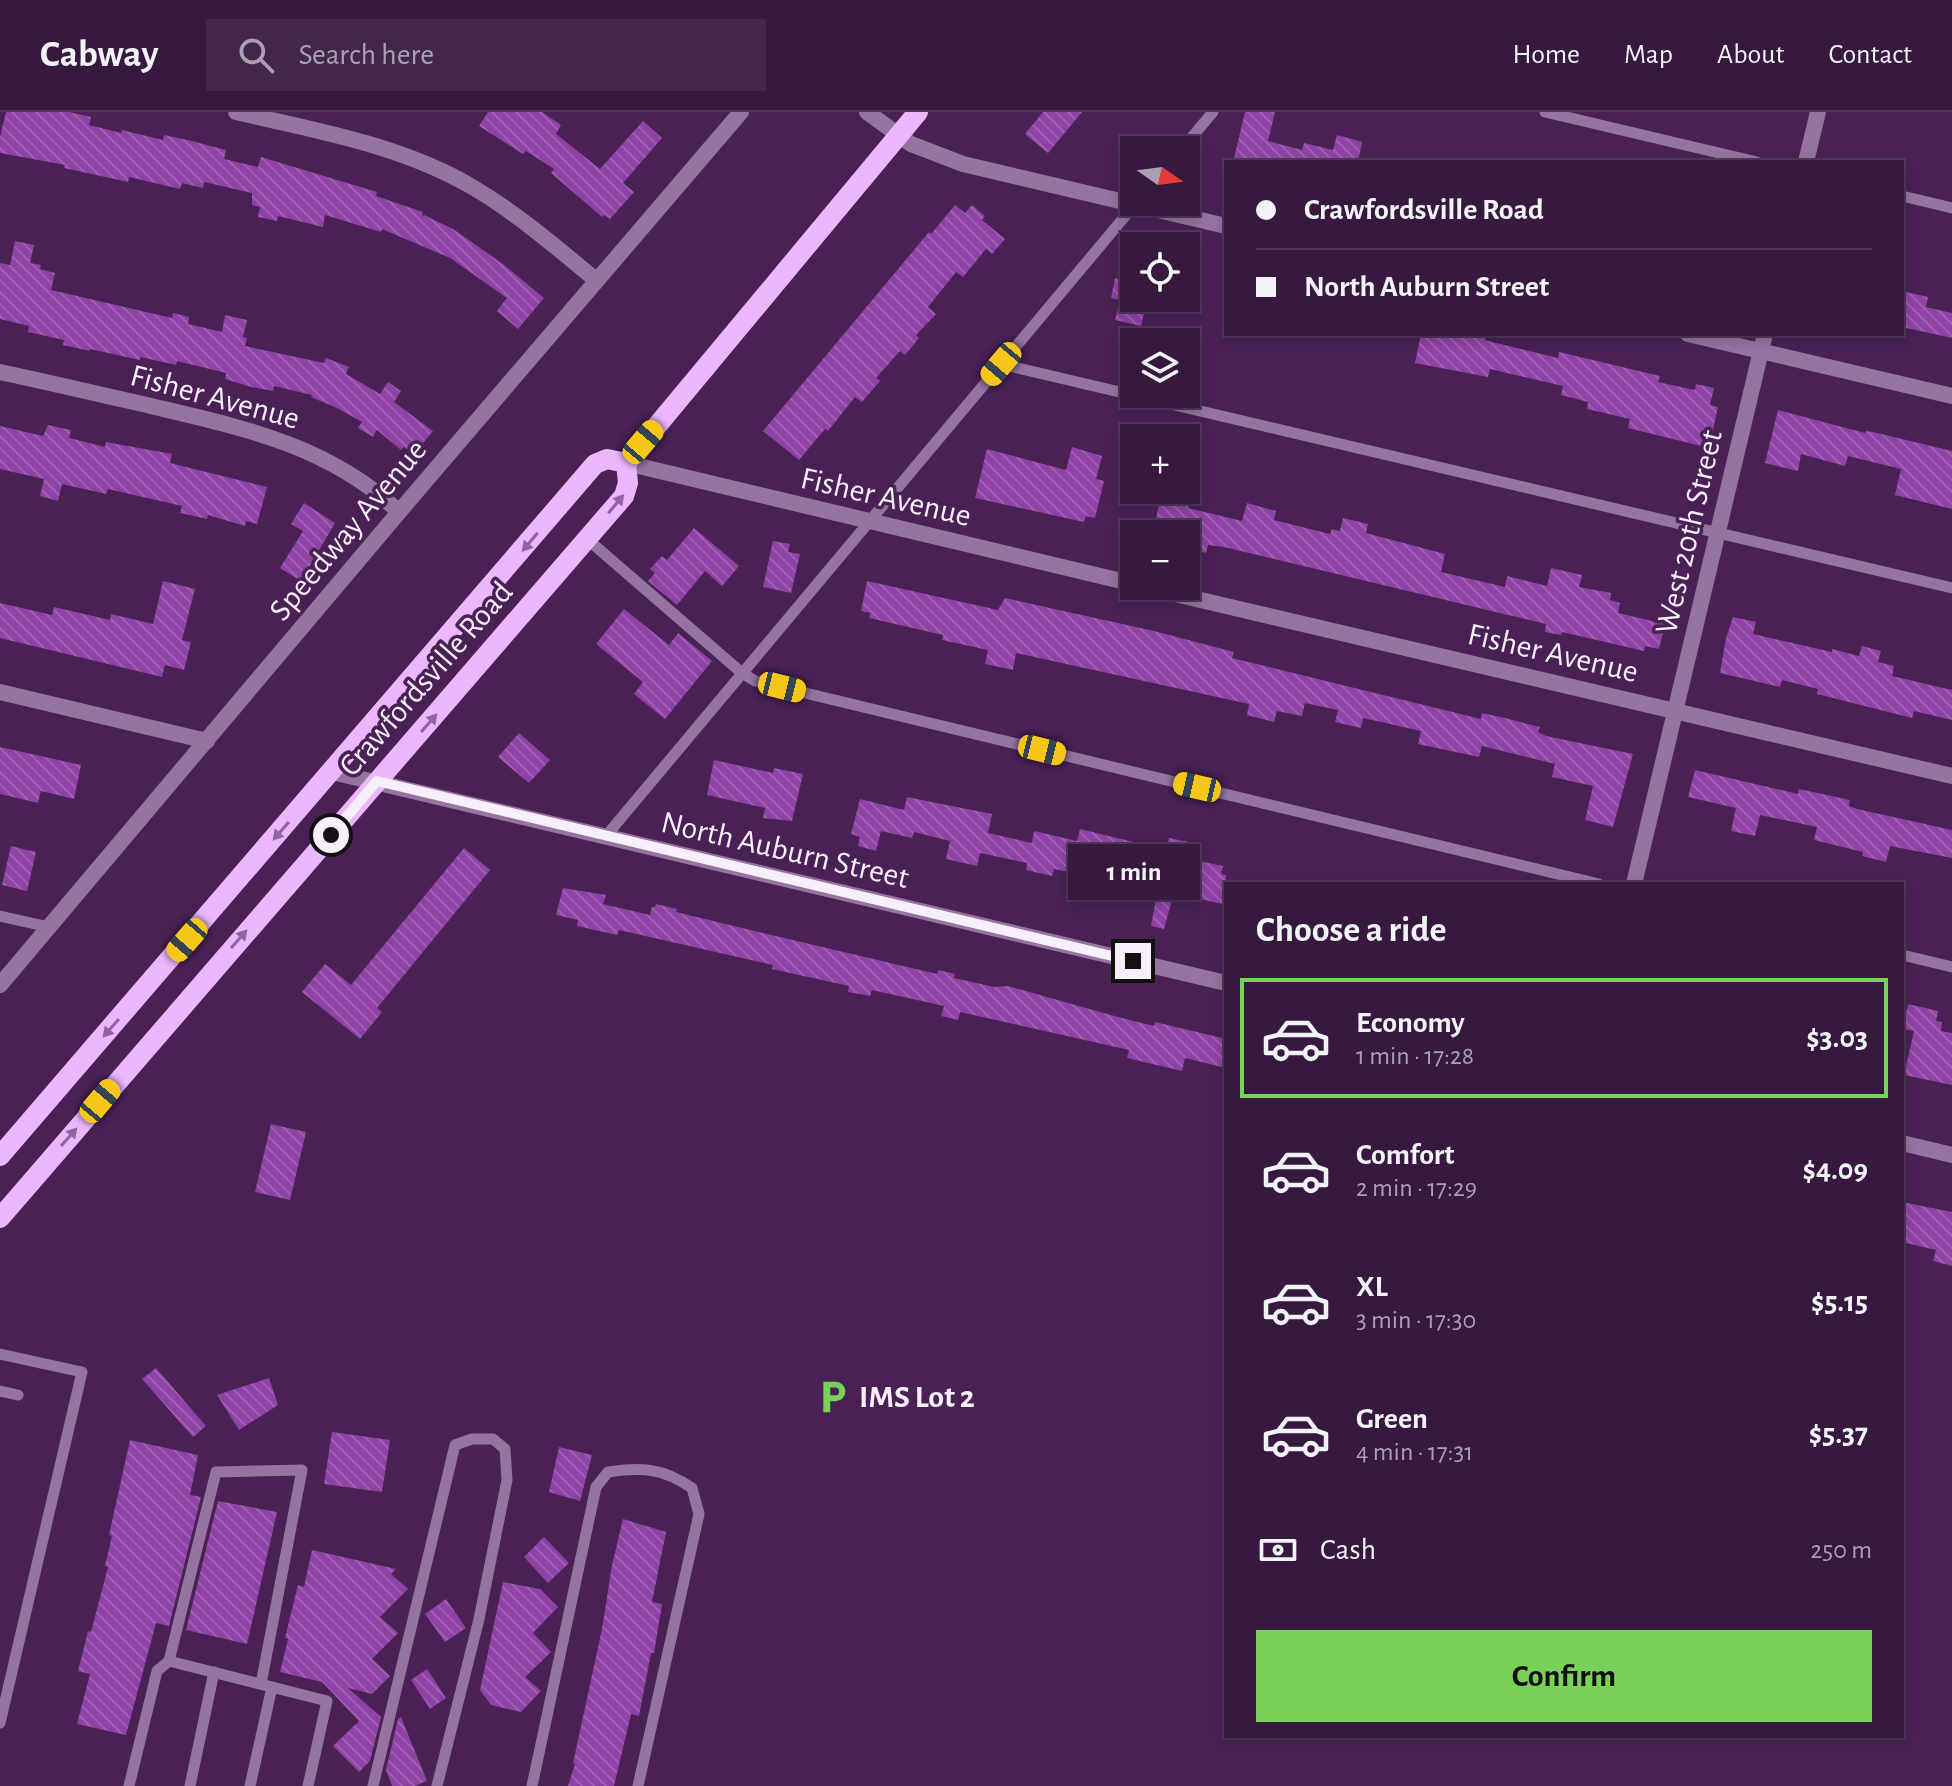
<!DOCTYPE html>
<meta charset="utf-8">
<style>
:root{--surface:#371940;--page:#42264b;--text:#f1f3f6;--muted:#aaa0b1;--line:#513859;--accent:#79d157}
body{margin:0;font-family:"Alegreya Sans",sans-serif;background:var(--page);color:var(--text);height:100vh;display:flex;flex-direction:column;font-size:30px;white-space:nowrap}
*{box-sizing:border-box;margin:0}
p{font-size:26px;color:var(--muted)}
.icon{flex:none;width:44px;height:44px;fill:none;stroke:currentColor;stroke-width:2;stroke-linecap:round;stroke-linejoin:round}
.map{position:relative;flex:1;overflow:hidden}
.drawer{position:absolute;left:1224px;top:770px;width:680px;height:856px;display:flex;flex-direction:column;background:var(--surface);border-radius:0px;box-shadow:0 4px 12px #0003,0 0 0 2px var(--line)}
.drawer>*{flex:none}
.banner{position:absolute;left:1224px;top:48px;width:680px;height:176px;border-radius:0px;box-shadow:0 4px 12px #0003,0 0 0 2px var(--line);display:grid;align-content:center;height:176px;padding:0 32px;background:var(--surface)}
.needle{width:52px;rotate:104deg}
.fabs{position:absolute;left:1120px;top:24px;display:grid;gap:16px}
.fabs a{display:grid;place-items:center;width:80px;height:80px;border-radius:0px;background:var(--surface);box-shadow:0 4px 12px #0003,0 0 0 2px var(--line);font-size:40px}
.end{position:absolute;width:36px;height:36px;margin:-18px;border:10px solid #f8effc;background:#111;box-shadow:0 0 0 4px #111}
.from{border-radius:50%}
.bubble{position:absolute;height:56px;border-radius:0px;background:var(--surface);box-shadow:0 4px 12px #0003,0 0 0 2px var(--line);font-size:26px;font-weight:700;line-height:56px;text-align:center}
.car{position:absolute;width:24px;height:48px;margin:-24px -12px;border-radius:10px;box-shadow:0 0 6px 2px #0007;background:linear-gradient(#f5c518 24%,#345 0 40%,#f5c518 0 76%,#345 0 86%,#f5c518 0)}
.banner b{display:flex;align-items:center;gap:28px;height:76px;font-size:30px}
.banner b+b{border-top:2px solid var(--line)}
.banner i{width:20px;height:20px;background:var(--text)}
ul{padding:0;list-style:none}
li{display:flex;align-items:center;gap:24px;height:120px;margin:0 16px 12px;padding:0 16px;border:4px solid transparent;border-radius:0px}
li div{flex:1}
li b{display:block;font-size:30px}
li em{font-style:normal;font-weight:700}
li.active{border-color:var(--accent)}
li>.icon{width:72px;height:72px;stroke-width:1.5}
h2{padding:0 32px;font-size:36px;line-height:96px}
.pay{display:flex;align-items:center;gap:20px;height:88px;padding:0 32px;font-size:30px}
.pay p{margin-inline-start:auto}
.cta{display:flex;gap:16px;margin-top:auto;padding:16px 32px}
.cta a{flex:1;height:92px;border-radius:0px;background:var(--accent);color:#111;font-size:32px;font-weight:700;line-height:92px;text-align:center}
header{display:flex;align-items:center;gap:48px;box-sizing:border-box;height:112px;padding:0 40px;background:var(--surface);border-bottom:2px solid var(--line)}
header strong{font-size:38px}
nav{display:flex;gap:44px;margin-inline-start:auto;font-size:28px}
.search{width:560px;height:72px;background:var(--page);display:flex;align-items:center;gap:20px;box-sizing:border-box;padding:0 28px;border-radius:0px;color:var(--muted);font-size:30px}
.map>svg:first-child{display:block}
.building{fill:url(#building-back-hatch)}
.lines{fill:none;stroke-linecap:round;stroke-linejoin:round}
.lane{stroke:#95749f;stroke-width:11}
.street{stroke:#95749f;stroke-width:16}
.primary{stroke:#edb7ff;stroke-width:20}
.oneway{fill:#9364a2}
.route{stroke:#f8effc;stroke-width:10}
.labels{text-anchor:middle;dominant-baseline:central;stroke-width:7;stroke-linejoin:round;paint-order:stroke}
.street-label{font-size:32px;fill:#f8effc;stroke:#492155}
.poi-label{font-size:32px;font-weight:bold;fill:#f8effc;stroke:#492155;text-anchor:start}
</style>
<header>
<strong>Cabway</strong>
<div class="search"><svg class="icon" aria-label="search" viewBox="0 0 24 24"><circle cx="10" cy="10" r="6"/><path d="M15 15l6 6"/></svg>Search here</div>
<nav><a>Home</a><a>Map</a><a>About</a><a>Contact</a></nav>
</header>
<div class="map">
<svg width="1952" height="1674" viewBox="0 0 1952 1674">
<defs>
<pattern id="building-back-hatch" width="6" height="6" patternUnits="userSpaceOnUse" patternTransform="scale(2)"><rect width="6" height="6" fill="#8f42a5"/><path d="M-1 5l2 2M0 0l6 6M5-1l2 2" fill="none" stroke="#a05eb2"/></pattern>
</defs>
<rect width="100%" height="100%" fill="#492155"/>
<g class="building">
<polygon points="6,0 69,0 91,5 89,13 121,21 122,18 163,28 164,23 192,29 226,38 224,47 258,55 261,45 377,80 376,84 423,100 422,105 424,103 453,117 503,152 544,186 518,217 497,199 507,186 450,146 382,117 381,120 325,103 323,115 278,104 277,109 258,105 260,95 252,93 252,81 204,70 203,76 182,71 180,77 129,65 128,70 64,56 65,53 0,41 0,25"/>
<polygon points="488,0 542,0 561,13 556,22 600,57 643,9 662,26 623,71 634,80 610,107 604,103 602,105 551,61 554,57 526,39 523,42 479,14"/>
<polygon points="1043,0 1082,0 1048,41 1025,22"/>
<polygon points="1245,0 1275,0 1268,29 1302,38 1304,31 1333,38 1337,23 1362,30 1358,50 1233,50"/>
<polygon points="955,93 965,101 972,93 985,104 982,108 1005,127 992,142 986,137 963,165 956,160 928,195 936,202 916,223 919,226 905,243 900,239 876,266 880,269 862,290 855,285 828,319 825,317 799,348 763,319 929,120 931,122"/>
<polygon points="15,129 34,133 30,151 41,153 40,157 55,161 51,178 172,206 173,201 189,205 188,212 222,220 225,203 247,208 243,225 247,226 245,234 324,251 326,246 349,255 346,262 380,282 388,270 401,279 394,290 433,319 414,342 404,335 401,338 377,318 373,325 358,316 362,310 337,296 311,285 312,283 274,274 273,279 251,275 225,267 226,261 177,249 176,253 140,245 140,248 90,237 90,239 63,233 64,228 28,220 29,214 0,207 0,151 10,153"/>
<polygon points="1115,166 1134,171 1134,186 1148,186 1141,214 1115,208 1120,188 1111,186"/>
<polygon points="1902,179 1928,185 1926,195 1952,201 1952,226 1902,215"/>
<polygon points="1421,222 1487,222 1485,228 1496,231 1558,246 1559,240 1660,264 1658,270 1695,278 1696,272 1714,276 1710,293 1718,295 1709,336 1628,316 1630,307 1587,297 1588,290 1561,283 1563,274 1490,257 1488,265 1415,251"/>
<polygon points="1778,298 1865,321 1866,319 1873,320 1952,339 1952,397 1895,383 1901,357 1848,344 1845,354 1801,342 1798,359 1765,351"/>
<polygon points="48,313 71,318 69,326 105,335 106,330 172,342 170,351 267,375 257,412 246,409 245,414 208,403 207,407 180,401 182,394 108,377 106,382 62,372 58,389 40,384 44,367 0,357 0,314 43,324"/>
<polygon points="1072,335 1102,344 1096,367 1104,369 1095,406 1086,404 1084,410 975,386 987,337 1066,358"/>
<polygon points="1161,384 1189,391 1188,396 1242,409 1247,391 1276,399 1274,408 1330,422 1332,417 1340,419 1343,406 1368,412 1366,421 1445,442 1441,460 1505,475 1507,464 1547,474 1551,456 1582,463 1579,475 1611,481 1610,488 1620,491 1618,501 1665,512 1659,537 1645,534 1644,539 1562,520 1561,523 1545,520 1546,512 1224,435 1208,433 1206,441 1188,436 1192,422 1153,419"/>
<polygon points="304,391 335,411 301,469 280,456 303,419 291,412"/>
<polygon points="694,416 739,454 722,474 705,459 677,493 648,469 655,461 650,457 662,444 667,448"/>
<polygon points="773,429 790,432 788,440 800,442 791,481 763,475"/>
<polygon points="163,469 195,477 182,528 191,530 184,558 165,553 162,565 0,526 0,491 52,503 54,495 110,508 111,502 153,512"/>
<polygon points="867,469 998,498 1005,486 1154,519 1234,540 1232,546 1481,607 1482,601 1505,606 1540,615 1538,620 1546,624 1633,642 1613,715 1585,708 1593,674 1552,665 1555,652 1482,634 1479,645 1418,632 1421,619 1363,606 1361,616 1335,610 1338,598 1305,591 1302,604 1277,599 1274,610 1247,603 1249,592 1016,541 1013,558 985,552 988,538 942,528 943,523 869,506 870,501 861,499"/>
<polygon points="624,497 669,533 678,521 712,549 665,607 634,582 643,570 596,532"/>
<polygon points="1733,505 1756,510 1753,522 1832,540 1832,537 1859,544 1862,534 1881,539 1878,550 1894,554 1892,564 1952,578 1952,608 1914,599 1912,606 1817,582 1818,577 1782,568 1780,575 1720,561 1726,526"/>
<polygon points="519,621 550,648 529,671 498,645"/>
<polygon points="0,635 81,653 74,687 41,679 38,691 0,682"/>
<polygon points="714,648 773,661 774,656 803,662 792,709 763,706 765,696 707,683"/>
<polygon points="1695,658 1798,682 1799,677 1850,688 1849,694 1857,697 1952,718 1952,746 1890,734 1886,750 1862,744 1863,740 1814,728 1817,715 1760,703 1755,724 1731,719 1736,696 1688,685"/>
<polygon points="907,685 992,702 988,721 1032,731 1034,719 1077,729 1080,717 1166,738 1169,726 1198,732 1194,748 1223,754 1221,762 1226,763 1226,788 1223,787 1222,792 1174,781 1164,817 1151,814 1158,776 1099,762 1089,762 1089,764 1054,757 1052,764 1026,758 1027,751 980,741 977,754 946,747 950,729 914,720 912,726 881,719 876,739 858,734 860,725 851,722 860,687 904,698"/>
<polygon points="11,734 36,740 27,779 2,773"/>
<polygon points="464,736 490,758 377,896 382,900 360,927 302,880 325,852 351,873"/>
<polygon points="563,776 606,783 603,792 650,803 652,795 655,795 656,792 677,797 676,800 780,825 937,862 938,858 955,862 954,866 994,875 1008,874 1118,905 1154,914 1155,910 1226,927 1226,956 1185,946 1182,959 1127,946 1129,938 960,900 958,908 941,904 944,894 872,878 870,884 848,880 849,874 772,857 773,853 619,818 617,823 577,814 578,808 556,803"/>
<polygon points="1908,892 1938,899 1936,909 1942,910 1941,919 1952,921 1952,973 1904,963 1914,919 1903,917"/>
<polygon points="271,1012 306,1020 290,1088 255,1080"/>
<polygon points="1902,1090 1952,1100 1952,1154 1933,1149 1936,1138 1902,1130"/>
<polygon points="156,1256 206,1314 193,1325 142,1267"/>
<polygon points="269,1266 278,1293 239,1318 217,1283"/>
<polygon points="332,1320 390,1328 382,1380 324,1372"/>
<polygon points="130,1328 198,1343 190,1383 201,1385 169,1514 156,1511 126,1623 77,1612 90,1562 78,1559 88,1519 91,1520 108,1455 105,1454 112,1424 109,1423"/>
<polygon points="559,1335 592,1343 580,1389 549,1380"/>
<polygon points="218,1389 277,1400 247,1532 186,1518"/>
<polygon points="623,1407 666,1420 652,1490 662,1492 654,1541 651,1541 639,1604 631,1602 614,1674 568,1674 575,1652 573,1651 602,1517 612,1453"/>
<polygon points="544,1425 569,1451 548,1471 524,1445"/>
<polygon points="312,1438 396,1457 391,1462 408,1477 380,1505 398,1521 372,1547 390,1564 372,1582 348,1576 381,1605 370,1649 359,1660 333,1634 359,1609 322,1570 280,1560 288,1527 285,1526 298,1473 304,1475"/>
<polygon points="503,1470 540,1477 558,1495 533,1521 551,1540 525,1565 541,1579 521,1600 491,1593 480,1578"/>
<polygon points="446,1487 466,1516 445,1530 425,1502"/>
<polygon points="427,1557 446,1586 430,1597 411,1568"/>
<polygon points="401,1605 427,1669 415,1674 392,1674 386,1658 398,1607"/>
</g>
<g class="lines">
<g class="lane">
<polyline points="1545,0 1757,50"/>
<polyline points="1181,38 1213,0"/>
<polyline points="1902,84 1952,96"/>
<polyline points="1001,252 1952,476"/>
<polyline points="586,426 742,561 755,569 1599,772"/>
<polyline points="606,724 1137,90"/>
<polyline points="0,804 49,815"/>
<polyline points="1902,843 1952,855"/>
<polyline points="0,1242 82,1260 0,1611"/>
<polyline points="0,1279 18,1283"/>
<polyline points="169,1549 216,1360 302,1358 261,1572"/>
<polyline points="129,1674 157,1559 169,1549 327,1589 308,1674"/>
<polyline points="190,1674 214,1560"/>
<polyline points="250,1674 272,1575"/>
<polyline points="373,1674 455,1333 472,1327 493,1327 505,1337 507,1368 479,1507 437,1674"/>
<path d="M532,1674L596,1375L608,1360C642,1355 663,1356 692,1376L699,1402L638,1674"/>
</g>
<g class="street">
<path d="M236,0C317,19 402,33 474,76C518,102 557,136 596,168"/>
<polyline points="867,0 911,32 963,52 1226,114"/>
<polyline points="1806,50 1818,0"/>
<polyline points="1688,222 1952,284"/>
<path d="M0,260C52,271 103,283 155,295C244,316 330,334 399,400"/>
<polyline points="626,351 1134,472"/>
<polyline points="1141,474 1952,664"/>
<polyline points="0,580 207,629"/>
<polyline points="332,660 1226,871"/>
<polyline points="1634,772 1765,222"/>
<polyline points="0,873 399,400 741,0"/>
<polyline points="1902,1031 1952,1043"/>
</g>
<g class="primary">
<polyline points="0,1044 595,352 607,347 626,351"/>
<polyline points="0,1106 624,384 628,371 626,351 918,0"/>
</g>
</g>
<defs><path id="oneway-solid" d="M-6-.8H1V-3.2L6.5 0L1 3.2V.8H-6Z" transform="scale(2)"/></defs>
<g class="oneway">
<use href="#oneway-solid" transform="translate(616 392) rotate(-50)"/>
<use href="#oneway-solid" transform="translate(530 430) rotate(130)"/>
<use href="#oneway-solid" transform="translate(429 611) rotate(-49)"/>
<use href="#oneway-solid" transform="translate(281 719) rotate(131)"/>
<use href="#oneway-solid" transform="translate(239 827) rotate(-49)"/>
<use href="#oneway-solid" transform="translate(111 916) rotate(131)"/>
<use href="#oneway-solid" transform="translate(69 1025) rotate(-49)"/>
</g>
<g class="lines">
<polyline class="route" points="331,723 377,669 1133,849"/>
</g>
<defs>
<g id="parking-bare" transform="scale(2.76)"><path d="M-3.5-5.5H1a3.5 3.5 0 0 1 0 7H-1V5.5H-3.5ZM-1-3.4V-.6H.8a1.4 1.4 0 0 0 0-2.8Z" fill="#79d157" stroke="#492155" stroke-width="2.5" paint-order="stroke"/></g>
</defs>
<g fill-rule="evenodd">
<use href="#parking-bare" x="833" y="1285"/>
</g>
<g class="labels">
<g class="street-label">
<text transform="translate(215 285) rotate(15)">Fisher Avenue</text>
<text transform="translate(886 385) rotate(13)">Fisher Avenue</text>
<text transform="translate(348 418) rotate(-50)">Speedway Avenue</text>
<text transform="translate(1689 420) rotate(-77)">West 20th Street</text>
<text transform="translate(1553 541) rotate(13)">Fisher Avenue</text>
<text transform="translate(426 567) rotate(-49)">Crawfordsville Road</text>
<text transform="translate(785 738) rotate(13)">North Auburn Street</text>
</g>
<g class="poi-label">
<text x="859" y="1285">IMS Lot 2</text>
</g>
</g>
</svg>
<div class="fabs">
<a><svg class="needle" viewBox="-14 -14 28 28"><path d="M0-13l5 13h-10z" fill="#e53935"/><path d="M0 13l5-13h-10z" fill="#aaa0b1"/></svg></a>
<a><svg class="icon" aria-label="locate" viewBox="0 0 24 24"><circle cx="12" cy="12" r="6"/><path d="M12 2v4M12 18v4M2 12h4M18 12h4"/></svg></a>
<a><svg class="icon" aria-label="layers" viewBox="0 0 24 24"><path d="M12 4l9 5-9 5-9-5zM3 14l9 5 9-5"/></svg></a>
<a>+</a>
<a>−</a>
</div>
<i class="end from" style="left:331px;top:723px"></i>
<i class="end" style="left:1133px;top:849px"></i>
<div class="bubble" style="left:1068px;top:732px;width:132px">1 min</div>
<i class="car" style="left:1001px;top:252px;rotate:220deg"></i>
<i class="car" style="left:643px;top:330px;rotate:40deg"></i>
<i class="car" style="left:782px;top:575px;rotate:104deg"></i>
<i class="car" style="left:1042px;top:638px;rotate:104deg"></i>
<i class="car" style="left:1197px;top:675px;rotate:283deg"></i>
<i class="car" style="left:187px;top:828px;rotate:221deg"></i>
<i class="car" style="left:100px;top:989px;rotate:40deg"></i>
<div class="banner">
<b><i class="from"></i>Crawfordsville Road</b>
<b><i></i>North Auburn Street</b>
</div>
<section class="drawer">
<h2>Choose a ride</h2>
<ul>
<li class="active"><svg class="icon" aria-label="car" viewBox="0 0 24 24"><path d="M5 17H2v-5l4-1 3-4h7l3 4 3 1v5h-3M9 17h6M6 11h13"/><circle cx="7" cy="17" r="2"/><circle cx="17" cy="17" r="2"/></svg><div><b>Economy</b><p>1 min · 17:28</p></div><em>$3.03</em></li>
<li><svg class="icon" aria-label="car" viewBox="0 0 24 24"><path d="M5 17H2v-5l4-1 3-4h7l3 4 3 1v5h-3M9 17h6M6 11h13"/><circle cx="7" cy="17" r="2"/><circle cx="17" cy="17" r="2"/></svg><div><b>Comfort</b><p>2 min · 17:29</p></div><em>$4.09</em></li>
<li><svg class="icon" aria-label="car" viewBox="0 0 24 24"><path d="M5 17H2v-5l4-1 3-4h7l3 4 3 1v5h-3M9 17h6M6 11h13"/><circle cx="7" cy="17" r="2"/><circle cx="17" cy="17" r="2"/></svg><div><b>XL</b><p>3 min · 17:30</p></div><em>$5.15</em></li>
<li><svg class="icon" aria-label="car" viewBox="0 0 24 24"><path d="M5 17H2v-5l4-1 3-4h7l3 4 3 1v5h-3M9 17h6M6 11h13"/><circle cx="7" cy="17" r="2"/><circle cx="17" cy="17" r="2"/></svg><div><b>Green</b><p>4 min · 17:31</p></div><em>$5.37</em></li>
</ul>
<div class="pay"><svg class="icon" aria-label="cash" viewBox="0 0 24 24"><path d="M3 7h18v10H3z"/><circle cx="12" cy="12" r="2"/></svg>Cash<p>250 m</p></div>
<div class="cta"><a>Confirm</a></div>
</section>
</div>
